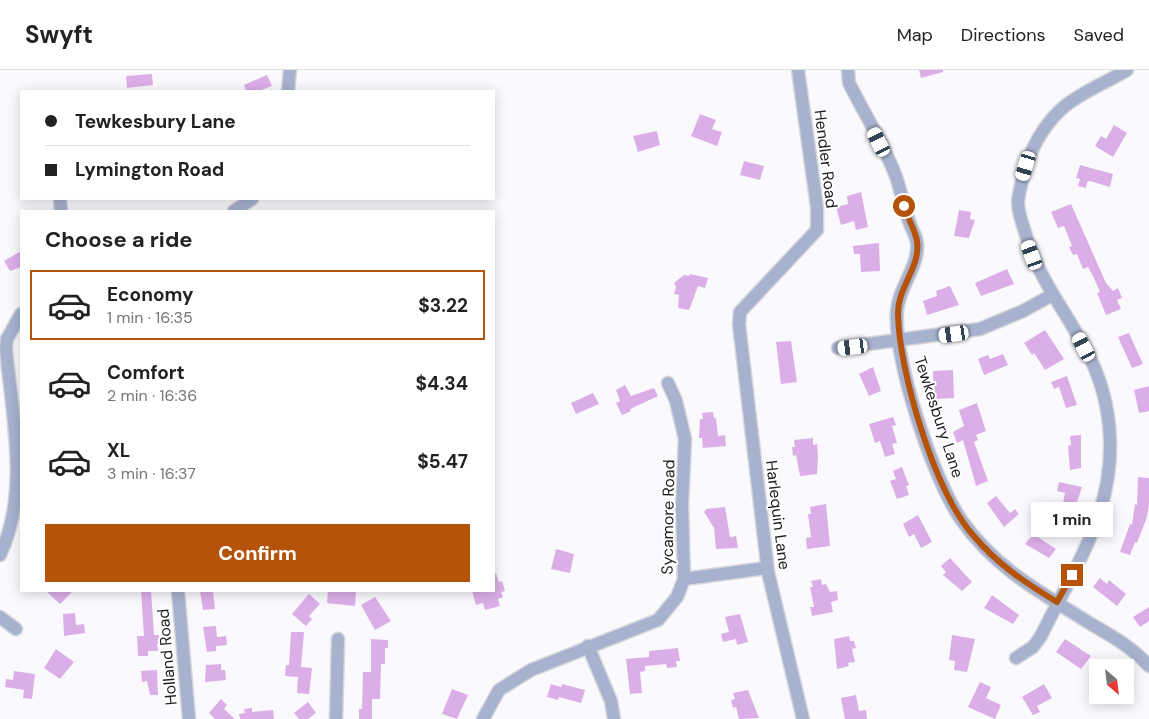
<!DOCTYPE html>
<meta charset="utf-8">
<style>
:root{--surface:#fff;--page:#f2f2f2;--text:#222;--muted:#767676;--line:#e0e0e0;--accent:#b45309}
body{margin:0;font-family:"DM Sans",sans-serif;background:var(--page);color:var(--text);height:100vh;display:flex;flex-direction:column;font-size:19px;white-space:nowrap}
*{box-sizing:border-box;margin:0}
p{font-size:16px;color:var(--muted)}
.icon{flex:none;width:28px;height:28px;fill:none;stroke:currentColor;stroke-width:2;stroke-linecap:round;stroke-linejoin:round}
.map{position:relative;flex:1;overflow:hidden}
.side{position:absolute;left:20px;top:140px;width:475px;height:382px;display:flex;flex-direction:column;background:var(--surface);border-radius:0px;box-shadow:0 2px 12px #0003}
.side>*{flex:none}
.banner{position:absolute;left:20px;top:20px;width:475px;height:110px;border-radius:0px;box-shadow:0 2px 12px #0003;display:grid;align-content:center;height:110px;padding:0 25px;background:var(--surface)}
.needle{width:32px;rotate:152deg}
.tools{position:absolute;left:1089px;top:589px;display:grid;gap:10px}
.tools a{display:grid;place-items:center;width:45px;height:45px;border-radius:0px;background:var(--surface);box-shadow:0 2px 12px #0003;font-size:25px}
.end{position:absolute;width:22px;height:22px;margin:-11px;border:6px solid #b45309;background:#fff;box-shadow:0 0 0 2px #fff}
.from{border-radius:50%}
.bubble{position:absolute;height:35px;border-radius:0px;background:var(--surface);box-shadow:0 2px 12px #0003;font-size:16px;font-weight:700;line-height:35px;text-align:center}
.car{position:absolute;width:15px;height:30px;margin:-15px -8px;border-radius:6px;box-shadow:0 0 4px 1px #0007;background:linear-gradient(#fff 24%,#345 0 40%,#fff 0 76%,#345 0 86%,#fff 0)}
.banner b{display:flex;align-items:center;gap:18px;height:48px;font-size:19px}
.banner b+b{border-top:1px solid var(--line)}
.banner i{width:12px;height:12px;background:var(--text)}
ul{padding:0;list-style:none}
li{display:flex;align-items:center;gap:15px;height:70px;margin:0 10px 8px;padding:0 15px;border:2px solid transparent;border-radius:0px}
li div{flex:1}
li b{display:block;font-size:19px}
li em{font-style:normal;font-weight:700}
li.on{border-color:var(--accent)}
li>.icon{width:45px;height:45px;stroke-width:1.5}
h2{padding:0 25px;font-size:22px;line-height:60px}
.primary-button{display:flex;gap:10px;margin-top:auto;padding:10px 25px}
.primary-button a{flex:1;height:58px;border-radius:0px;background:var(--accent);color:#fff;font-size:20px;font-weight:700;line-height:58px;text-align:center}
header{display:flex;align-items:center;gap:30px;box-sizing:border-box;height:70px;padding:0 25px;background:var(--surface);border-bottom:1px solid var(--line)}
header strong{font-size:24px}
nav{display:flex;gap:28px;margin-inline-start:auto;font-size:18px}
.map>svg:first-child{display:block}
.building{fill:#dcaee8}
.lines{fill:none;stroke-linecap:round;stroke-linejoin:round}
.minor-casing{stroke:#d7d7db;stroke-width:15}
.minor{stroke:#a7b2cf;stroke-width:12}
.route{stroke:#b45309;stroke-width:6}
.labels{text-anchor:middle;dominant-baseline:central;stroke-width:4;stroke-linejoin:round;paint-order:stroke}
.street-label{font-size:16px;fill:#1e1e22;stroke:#fff}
</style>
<header>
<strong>Swyft</strong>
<nav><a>Map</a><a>Directions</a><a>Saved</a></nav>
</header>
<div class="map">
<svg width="1149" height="649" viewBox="0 0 1149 649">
<rect width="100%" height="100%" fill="#fafafe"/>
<g class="building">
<polygon points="919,0 943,0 943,2 921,8"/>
<polygon points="152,4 153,15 127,18 126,6"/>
<polygon points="267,5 272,16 259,21 246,21 244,15"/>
<polygon points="700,44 716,50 712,59 722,62 717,76 691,66"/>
<polygon points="1114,55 1127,63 1113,87 1095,76 1101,66 1106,69"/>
<polygon points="657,61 660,75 638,82 633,66"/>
<polygon points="744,91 764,96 760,110 740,105"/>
<polygon points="1080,95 1113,104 1110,117 1090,111 1087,112 1086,118 1078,116 1080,109 1076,108"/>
<polygon points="861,122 868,157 856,160 854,151 841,155 836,137 848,134 847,126"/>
<polygon points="1071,134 1106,213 1113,221 1118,218 1122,228 1117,230 1121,239 1106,245 1097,223 1100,222 1093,206 1088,197 1083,199 1077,184 1073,185 1069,177 1072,176 1064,156 1058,158 1051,142"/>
<polygon points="959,140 971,142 970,149 975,150 969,168 954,166"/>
<polygon points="879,173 880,201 861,202 860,184 854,184 853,176"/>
<polygon points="21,181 21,197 10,201 4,191"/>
<polygon points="1007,199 1014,214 981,226 975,213"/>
<polygon points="690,204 708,208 705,218 698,216 689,240 678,238 679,225 674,224 676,217 674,213 684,205 689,206"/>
<polygon points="950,216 959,235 927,245 923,231 937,226 936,221"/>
<polygon points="1045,260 1064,289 1045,300 1034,283 1032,285 1024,273"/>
<polygon points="1129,263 1143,294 1132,298 1118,267"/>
<polygon points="791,271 797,312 781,314 776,272"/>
<polygon points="1003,284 1008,295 984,305 978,289 988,285 990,289"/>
<polygon points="873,297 881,321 869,326 859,304"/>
<polygon points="953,300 954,328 934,329 933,301"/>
<polygon points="1067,306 1077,335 1066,338 1059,317 1054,319 1051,312"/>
<polygon points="625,315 631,326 654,318 658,326 630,339 631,341 622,345 616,333 620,331 616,320"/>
<polygon points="1149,316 1149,341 1139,343 1134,320"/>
<polygon points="593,323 599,334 576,344 571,333"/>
<polygon points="977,333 986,361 976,365 978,370 974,372 988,411 976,416 963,370 957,373 953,362 964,356 959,340"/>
<polygon points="713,342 714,348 716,348 718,366 725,365 726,376 703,378 702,368 699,368 700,349 703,349 702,343"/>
<polygon points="893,347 896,355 892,356 897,373 892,374 895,384 885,387 880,371 875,373 869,354"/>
<polygon points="1081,365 1081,398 1070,400 1068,376 1071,375 1070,366"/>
<polygon points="813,368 813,375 817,374 818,387 817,404 800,406 796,385 793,386 792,377 795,377 794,370"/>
<polygon points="902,397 909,415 906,416 909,425 897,429 890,411 896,409 893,401"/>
<polygon points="1138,407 1149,408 1149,434 1147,447 1137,473 1135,472 1130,485 1120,482 1130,454 1132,455 1135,434 1137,435"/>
<polygon points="1059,412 1082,417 1074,441 1062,438 1065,423 1057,421"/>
<polygon points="996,426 1010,443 1015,439 1019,444 1004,457 987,433"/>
<polygon points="826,434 830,476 807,479 806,468 811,467 808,444 811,444 810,437"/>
<polygon points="725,437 730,467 736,466 738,478 716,479 714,458 704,442 706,439"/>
<polygon points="918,445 932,472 921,478 914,464 909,467 903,454"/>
<polygon points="1033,464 1056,479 1049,488 1025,474"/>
<polygon points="556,479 574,484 570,503 551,499"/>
<polygon points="950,488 972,512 962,521 943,505 946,502 941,496"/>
<polygon points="496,503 499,512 502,511 505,521 501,522 503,527 498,529 500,536 485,540 483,533 476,535 472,521 494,521 494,504"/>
<polygon points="1100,508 1107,514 1109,510 1126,524 1117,536 1093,517"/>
<polygon points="821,509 822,515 826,514 830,522 837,521 838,530 831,532 833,542 812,546 810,537 814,537 810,517 813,517 811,511"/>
<polygon points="46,521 73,521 60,534"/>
<polygon points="141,521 151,521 154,565 159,565 159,574 157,574 158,581 148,581 148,586 138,586 137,566 144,566"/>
<polygon points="200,521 213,521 215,539 203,540"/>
<polygon points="328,521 356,521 355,536 327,533"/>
<polygon points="309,524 320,534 309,546 312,549 306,556 292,544"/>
<polygon points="992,525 1019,545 1013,554 984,538"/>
<polygon points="375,527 391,551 375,560 361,535"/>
<polygon points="1149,537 1149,551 1140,557 1133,547"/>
<polygon points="75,543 76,555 84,554 85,563 64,566 63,544"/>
<polygon points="740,544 748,572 737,575 736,569 723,572 721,564 729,562 725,547"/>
<polygon points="216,556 217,567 226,566 227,575 216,576 216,581 207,582 203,557"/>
<polygon points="291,562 304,562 301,597 312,598 309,624 297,623 298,607 285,606 286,595 289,595"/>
<polygon points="952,565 975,569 967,602 954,600 955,591 949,590"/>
<polygon points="849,566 850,571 854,571 856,578 852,579 855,592 848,593 849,596 837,599 834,569"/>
<polygon points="371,569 388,570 388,578 385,578 385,594 381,594 380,629 372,629 372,649 359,649 359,639 362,639 363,602 371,602"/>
<polygon points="1065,569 1091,586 1081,599 1056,582"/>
<polygon points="678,578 680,591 676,591 677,597 667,598 666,594 645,596 645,601 640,602 642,623 630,624 626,589 649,587 649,581"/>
<polygon points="56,579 74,592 60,609 44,598"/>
<polygon points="221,594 221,600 225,600 226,610 205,612 206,595"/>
<polygon points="157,600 158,625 150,625 147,611 142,612 141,601"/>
<polygon points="14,601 35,604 32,629 23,628 24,620 5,617 6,609 13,610"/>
<polygon points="980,612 991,617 986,628 1001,635 995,649 968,637"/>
<polygon points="551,614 561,617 562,614 585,620 581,633 559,627 558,630 547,627"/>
<polygon points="1044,614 1052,628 1037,636 1040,642 1033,645 1022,627"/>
<polygon points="452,619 468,625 457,649 442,644"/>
<polygon points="748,620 759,648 739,649 736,637 733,638 731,630 735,629 733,623"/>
<polygon points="856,625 859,641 866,640 867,649 845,649 841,628"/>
<polygon points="221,629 227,635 224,639 235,649 215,649 209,643"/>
<polygon points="308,632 316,643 308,649 299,649 294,643"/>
<polygon points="252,638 252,642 273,640 274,649 240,649 239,644 245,643 244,639"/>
</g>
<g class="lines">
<g class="minor-casing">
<g id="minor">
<polyline points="798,0 817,137 817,160 740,242 739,254 768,502 803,649"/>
<path d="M848,0L849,13C864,43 883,73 895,104C901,119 903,136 909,151C911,158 916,165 917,173C919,197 899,216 897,241C893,289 934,412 962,451C997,500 1042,523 1091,554C1112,566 1133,578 1149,596"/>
<polyline points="288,21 290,0"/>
<polyline points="60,129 61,141"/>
<polyline points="234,141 252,129"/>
<polyline points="838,278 980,259 1023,241 1052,225"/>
<path d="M0,485C30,421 12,347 6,279L7,269L21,244"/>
<polyline points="684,509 767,498"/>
<polyline points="178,521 189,649"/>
<polyline points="0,547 16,559"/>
<polyline points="588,576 611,631 614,649"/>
<path d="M1016,588L1033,577L1041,566C1073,500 1113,445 1110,369C1109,343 1103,316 1092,292C1070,245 1039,213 1025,162C1022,153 1018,142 1018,132C1019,120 1023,107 1026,96C1034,72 1046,52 1065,36C1082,22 1107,12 1127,0"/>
<polyline points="336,649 338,569"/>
<polyline points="483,649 499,620 531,600 658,550 677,527 684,509 682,435 685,369 676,331 668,313"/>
</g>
</g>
<use href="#minor" class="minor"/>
</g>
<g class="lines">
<path class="route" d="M904,136C907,147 915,160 917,171C921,197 897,218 898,244C899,302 934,419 972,464C997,494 1024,512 1057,532L1072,505"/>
</g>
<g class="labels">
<g class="street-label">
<text transform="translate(826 89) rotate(83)">Hendler Road</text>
<text transform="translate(939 347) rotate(72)">Tewkesbury Lane</text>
<text transform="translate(778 445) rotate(83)">Harlequin Lane</text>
<text transform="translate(668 447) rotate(-89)">Sycamore Road</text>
<text transform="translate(167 587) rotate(-95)">Holland Road</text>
</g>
</g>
</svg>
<div class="tools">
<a><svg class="needle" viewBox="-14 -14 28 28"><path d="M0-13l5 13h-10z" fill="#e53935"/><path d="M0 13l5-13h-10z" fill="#767676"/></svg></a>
</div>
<i class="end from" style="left:904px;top:136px"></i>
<i class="end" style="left:1072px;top:505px"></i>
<div class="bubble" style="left:1031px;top:432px;width:82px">1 min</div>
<i class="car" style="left:879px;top:72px;rotate:333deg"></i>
<i class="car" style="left:1026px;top:96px;rotate:197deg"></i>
<i class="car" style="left:1032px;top:185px;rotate:340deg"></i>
<i class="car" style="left:954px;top:264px;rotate:262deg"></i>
<i class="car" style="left:853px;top:277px;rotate:263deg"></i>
<i class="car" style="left:1084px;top:277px;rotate:332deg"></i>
<div class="banner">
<b><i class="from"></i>Tewkesbury Lane</b>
<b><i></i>Lymington Road</b>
</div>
<section class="side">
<h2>Choose a ride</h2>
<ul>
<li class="on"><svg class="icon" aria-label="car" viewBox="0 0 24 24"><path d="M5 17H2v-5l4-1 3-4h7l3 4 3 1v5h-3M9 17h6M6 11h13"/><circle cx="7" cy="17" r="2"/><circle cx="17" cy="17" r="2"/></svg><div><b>Economy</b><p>1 min · 16:35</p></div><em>$3.22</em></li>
<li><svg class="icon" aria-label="car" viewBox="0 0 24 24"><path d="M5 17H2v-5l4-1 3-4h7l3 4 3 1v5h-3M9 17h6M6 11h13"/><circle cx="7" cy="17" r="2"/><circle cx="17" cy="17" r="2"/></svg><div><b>Comfort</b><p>2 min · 16:36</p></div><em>$4.34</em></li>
<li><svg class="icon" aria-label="car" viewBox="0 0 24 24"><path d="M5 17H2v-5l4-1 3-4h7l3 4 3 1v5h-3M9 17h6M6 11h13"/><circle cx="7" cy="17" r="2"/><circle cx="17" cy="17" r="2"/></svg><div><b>XL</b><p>3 min · 16:37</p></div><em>$5.47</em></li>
</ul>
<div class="primary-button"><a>Confirm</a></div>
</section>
</div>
